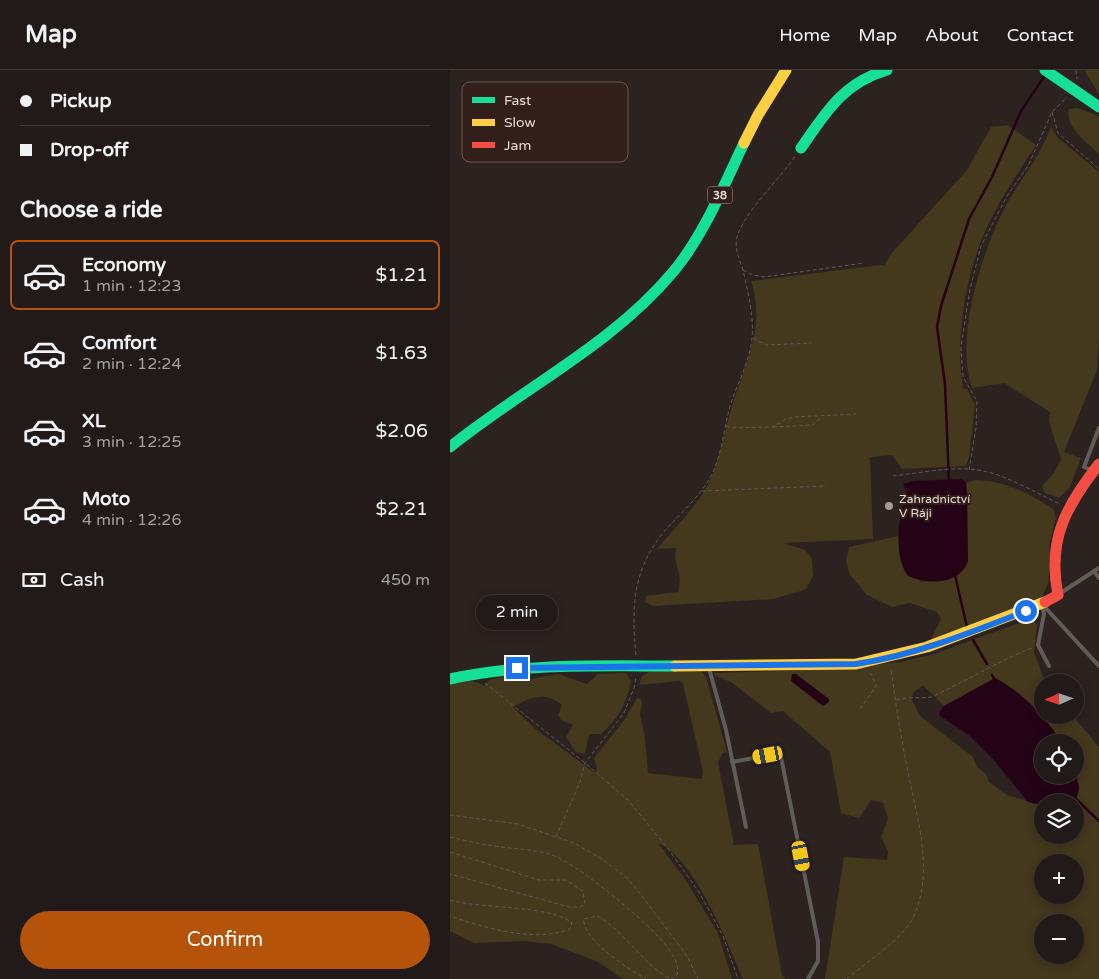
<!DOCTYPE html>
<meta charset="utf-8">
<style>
:root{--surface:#211a18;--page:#2d2725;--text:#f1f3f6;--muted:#a2a1a2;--line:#3e3837;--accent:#b45309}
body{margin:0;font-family:"Varela Round",sans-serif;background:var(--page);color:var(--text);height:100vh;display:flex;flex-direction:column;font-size:19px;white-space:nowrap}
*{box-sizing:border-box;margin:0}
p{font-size:16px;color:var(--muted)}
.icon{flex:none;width:28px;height:28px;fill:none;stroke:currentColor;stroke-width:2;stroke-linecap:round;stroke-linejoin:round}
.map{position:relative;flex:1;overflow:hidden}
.panel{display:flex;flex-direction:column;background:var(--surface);width:450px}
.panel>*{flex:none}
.top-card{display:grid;align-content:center;height:110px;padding:0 20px;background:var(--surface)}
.needle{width:32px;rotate:267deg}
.fabs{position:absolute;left:584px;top:604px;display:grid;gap:10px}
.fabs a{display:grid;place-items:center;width:50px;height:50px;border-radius:50%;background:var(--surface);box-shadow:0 2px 12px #0003,0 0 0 1px var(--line);font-size:25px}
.end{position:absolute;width:22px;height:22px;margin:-11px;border:6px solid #1a73e8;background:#fff;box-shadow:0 0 0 2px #fff}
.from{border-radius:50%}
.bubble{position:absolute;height:35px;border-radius:18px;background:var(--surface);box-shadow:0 2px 12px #0003,0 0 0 1px var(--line);font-size:16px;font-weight:600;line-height:35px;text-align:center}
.car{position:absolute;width:15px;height:30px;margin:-15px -8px;border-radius:6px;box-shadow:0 0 4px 1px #0007;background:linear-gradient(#f5c518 24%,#345 0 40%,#f5c518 0 76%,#345 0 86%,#f5c518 0)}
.top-card b{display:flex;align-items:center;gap:18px;height:48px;font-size:19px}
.top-card b+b{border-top:1px solid var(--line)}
.top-card i{width:12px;height:12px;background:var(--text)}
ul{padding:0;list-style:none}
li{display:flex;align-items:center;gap:15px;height:70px;margin:0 10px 8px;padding:0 10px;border:2px solid transparent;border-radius:8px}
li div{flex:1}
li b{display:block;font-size:19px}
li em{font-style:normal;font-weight:600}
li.active{border-color:var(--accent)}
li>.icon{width:45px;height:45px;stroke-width:1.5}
h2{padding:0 20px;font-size:22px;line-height:60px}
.pay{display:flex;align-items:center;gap:12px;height:55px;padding:0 20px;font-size:19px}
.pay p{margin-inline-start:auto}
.action{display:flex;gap:10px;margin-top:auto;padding:10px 20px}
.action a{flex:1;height:58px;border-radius:30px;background:var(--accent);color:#fff;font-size:20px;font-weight:600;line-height:58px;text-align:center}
header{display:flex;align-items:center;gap:30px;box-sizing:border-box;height:70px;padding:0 25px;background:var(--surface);border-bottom:1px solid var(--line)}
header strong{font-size:24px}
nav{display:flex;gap:28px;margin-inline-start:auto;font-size:18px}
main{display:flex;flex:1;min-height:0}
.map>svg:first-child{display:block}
.green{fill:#44381d;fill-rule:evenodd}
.water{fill:#250316}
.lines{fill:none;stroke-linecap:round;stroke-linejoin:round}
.stream{stroke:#250316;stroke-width:2.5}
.path{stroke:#5f5957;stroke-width:1;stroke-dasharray:4 2.5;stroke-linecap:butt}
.lane{stroke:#5f5c5a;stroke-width:4}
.fast{stroke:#16e098;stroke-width:11}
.slow{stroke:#ffcf43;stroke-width:11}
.jam{stroke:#f24e42;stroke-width:11}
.route{stroke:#1a73e8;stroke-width:6}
.poi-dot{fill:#a59996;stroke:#321f1a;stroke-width:2}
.labels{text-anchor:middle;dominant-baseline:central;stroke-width:4;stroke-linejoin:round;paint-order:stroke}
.shield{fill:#321f1a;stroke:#b0a19e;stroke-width:1}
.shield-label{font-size:11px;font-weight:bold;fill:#e6d9d6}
.poi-label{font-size:12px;fill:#e6d9d6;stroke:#321f1a;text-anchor:start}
.key{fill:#321f1a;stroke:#685752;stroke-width:1}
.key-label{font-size:14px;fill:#e6d9d6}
</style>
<header>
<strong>Map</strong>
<nav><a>Home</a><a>Map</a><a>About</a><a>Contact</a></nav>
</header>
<main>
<section class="panel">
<div class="top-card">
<b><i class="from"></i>Pickup</b>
<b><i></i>Drop-off</b>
</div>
<h2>Choose a ride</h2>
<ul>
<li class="active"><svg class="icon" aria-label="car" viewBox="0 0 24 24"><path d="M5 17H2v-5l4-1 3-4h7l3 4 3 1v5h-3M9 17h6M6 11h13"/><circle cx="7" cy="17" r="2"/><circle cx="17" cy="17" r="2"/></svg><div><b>Economy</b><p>1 min · 12:23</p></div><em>$1.21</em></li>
<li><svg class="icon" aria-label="car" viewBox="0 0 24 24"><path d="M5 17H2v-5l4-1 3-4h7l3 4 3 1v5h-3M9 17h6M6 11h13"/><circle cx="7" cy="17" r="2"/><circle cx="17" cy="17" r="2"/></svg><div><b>Comfort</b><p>2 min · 12:24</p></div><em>$1.63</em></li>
<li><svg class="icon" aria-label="car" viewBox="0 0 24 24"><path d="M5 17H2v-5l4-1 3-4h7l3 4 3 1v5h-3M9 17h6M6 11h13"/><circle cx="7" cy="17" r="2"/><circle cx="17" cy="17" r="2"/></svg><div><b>XL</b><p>3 min · 12:25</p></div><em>$2.06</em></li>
<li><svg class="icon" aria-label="car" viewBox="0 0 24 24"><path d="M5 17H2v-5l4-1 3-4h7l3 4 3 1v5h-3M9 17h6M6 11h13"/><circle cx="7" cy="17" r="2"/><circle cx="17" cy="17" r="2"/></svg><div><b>Moto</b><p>4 min · 12:26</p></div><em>$2.21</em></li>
</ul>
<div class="pay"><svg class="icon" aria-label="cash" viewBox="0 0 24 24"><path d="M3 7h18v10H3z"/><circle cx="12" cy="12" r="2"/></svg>Cash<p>450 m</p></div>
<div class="action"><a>Confirm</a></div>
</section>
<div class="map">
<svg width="649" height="909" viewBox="0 0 649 909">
<rect width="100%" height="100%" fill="#2c2220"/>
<g class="green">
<polygon points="635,0 649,0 649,24 636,3"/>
<path d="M627,38L649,46V84C638,73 614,57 619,39Z"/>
<path d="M558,55L586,75C570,100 553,124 540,151C516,198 505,266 513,319H517L525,335L519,387L516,396L452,399L442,385L420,387L423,469L333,473L355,480L362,488L363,506L356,519L351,521L323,529L203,536L195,532L196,526L228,522L230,509L225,488L226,478L207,479C223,460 242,441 255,420C270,393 272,369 281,340C293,298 317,258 301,211L431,195L434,196L441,184L517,100L541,57Z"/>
<path d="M601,57L608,68L649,102V268L647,300L614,382L631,388L620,417L609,428L595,423L592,416L604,403L611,390L599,351L600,342L554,313L522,318C504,267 533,176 559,130C574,105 590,86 601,57Z"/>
<path d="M526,410C553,410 583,425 604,440L606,448L599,475L601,489L598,514L591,529L478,575L491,549L487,542L460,533L442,537L417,525L400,505L396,491L399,477L449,466L450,486L471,512L500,509L518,491L516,413Z"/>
<path d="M583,548L587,555L584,582L595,612H592V645H622L649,677V909H375L394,787L437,790L438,781L431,767L438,748L433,733L421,730L409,748L391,743L380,682L333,641L321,643L281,612L265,606V603L357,600L450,592L484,584ZM545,608C571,621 597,648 611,672H625C625,681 624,689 625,697C626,709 633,718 626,729L613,732H625V765H592V735L557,725L539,712L536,704L527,697L523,687L470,646L461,628L464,622L473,615L494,636ZM592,792H625V825H592ZM592,852H625V885H592Z"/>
<path d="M201,601H251L256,607L277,682L273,683L268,692L284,775L308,774L332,905L335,909H293C277,872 245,789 208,773L235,809L268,863L282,909H173L146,891L101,874L74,871L24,873L0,861V614C12,611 23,608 34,616L39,610L51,607L69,611L108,604L137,614L148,604L176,603L181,611C177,633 168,649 151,664H139L135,684L126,682L116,667L123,655L111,650L108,645L112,635C96,621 80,627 63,637L83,657L145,703L147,698L144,688L175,649L187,628L191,629L192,633L190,645L195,667L198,703L252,709L253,701L233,614L230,611L189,615L192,606Z"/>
</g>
<g class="water">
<path d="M512,409L516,413L517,422L518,491C510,515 478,515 458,506C443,486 448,446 457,423L453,414L463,411Z"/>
<polygon points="342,604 346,604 379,629 379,632 373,636 341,611"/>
<path d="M545,608C571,621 597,648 611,672H592V705H625V698L629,718L626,729L613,732H592L591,735L578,732L543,689L520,666L490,646L489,642L494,636Z"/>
</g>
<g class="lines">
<g class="stream">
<polyline points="499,412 495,314 487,257 491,236 519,149 542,107 571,41 595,5"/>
<polyline points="505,505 517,557"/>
<polyline points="523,570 537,594"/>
<polyline points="542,605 545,611"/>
<polyline points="625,728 649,751"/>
</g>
<g class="path">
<polyline points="626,0 627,9"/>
<polyline points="602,42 608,63 649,99"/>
<polyline points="293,200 303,205 314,207 414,193"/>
<polyline points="303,268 316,275 361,273"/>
<polyline points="276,356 282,358 323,357 336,349 344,347 406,344"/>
<polyline points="323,357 363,355 371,347"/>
<polyline points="519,400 526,358 527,331 513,307 511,277 520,219 531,176 557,126 578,96 602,42 617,27"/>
<path d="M443,406C470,403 501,396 528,400C558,405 583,422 610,434"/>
<polyline points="252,421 376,416"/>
<path d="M186,585C181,533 183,495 220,455C235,439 253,423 263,402C272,382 274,358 280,336C287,314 300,291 302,268C304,247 298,221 293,200C289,187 283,178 288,164C297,139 330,109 346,85"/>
<polyline points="35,613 135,693 178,730 219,780 249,822 273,866 288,909"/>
<path d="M446,630C459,626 469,629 481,627C515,612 548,591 582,578"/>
<polyline points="410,639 426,616 422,605 417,601"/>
<polyline points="0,745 68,754 124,773 152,789 177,808 192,826 237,886 248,909"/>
<path d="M0,767C20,772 40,776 60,778C77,780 93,780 109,788C133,799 210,861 222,884C226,890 229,898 227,905L222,909C196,899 175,861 147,846L134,849C131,869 180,900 196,909"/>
<polyline points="106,767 130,712 135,693 174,643 184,618 186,607"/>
<polyline points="0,782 89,810 116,810 133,821 135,834 130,837 119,837 0,804"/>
<path d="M0,830C31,839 101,835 122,853L120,859C85,873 35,858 0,846"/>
<path d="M397,909C415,893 448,872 460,853C488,805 465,743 456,692C450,661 445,630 441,598"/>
</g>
<g class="lane">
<polyline points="641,400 634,397 649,358"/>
<polyline points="644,501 649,508"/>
<polyline points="609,524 649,498"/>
<polyline points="599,596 588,575 594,544 592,534 649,596"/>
<polyline points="259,598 276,660 296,757"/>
<polyline points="282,692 325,684 331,687 368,872 368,891 358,909"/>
</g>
<g class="fast">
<polyline points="595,0 649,37"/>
<path d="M351,78C376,42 393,13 437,0"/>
<path d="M0,377C73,318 162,275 223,202C254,165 273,117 294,73"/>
<path d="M0,609C74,593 150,596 225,596"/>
</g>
<g class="slow">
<polyline points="294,73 308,45 336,0"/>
<polyline points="225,596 406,594 477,577 595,532"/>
</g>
<path class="jam" d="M595,532L608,525C597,470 616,436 649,394"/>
</g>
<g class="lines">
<path class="route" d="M67,598L406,594C465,585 520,563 576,541"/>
</g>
<circle class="poi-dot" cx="439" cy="436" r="5"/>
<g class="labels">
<rect class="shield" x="257.5" y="116.5" width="25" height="17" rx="4"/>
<g class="shield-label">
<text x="270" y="125">38</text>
</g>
<g class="poi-label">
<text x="449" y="429">Zahradnictví<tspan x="449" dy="14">V Ráji</tspan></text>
</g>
</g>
<rect x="12" y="12" width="166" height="80" rx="8" class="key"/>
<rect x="22" y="27" width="23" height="6" fill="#16e098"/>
<rect x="22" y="49" width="23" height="7" fill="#ffcf43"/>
<rect x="22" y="72" width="23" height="6" fill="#f24e42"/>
<g class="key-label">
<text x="54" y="35">Fast</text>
<text x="54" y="57">Slow</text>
<text x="54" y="80">Jam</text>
</g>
</svg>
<div class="fabs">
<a><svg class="needle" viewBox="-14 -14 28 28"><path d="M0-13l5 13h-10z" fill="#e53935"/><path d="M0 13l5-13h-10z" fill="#a2a1a2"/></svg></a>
<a><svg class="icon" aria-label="locate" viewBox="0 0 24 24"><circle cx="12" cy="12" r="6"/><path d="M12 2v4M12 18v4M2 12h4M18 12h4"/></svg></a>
<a><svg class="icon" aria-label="layers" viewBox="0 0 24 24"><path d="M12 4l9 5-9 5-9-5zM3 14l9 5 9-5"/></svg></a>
<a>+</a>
<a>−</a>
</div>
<i class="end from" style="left:576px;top:541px"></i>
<i class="end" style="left:67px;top:598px"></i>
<div class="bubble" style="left:26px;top:525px;width:82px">2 min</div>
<i class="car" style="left:318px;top:685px;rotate:259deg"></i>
<i class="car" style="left:351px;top:786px;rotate:169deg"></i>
</div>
</main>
